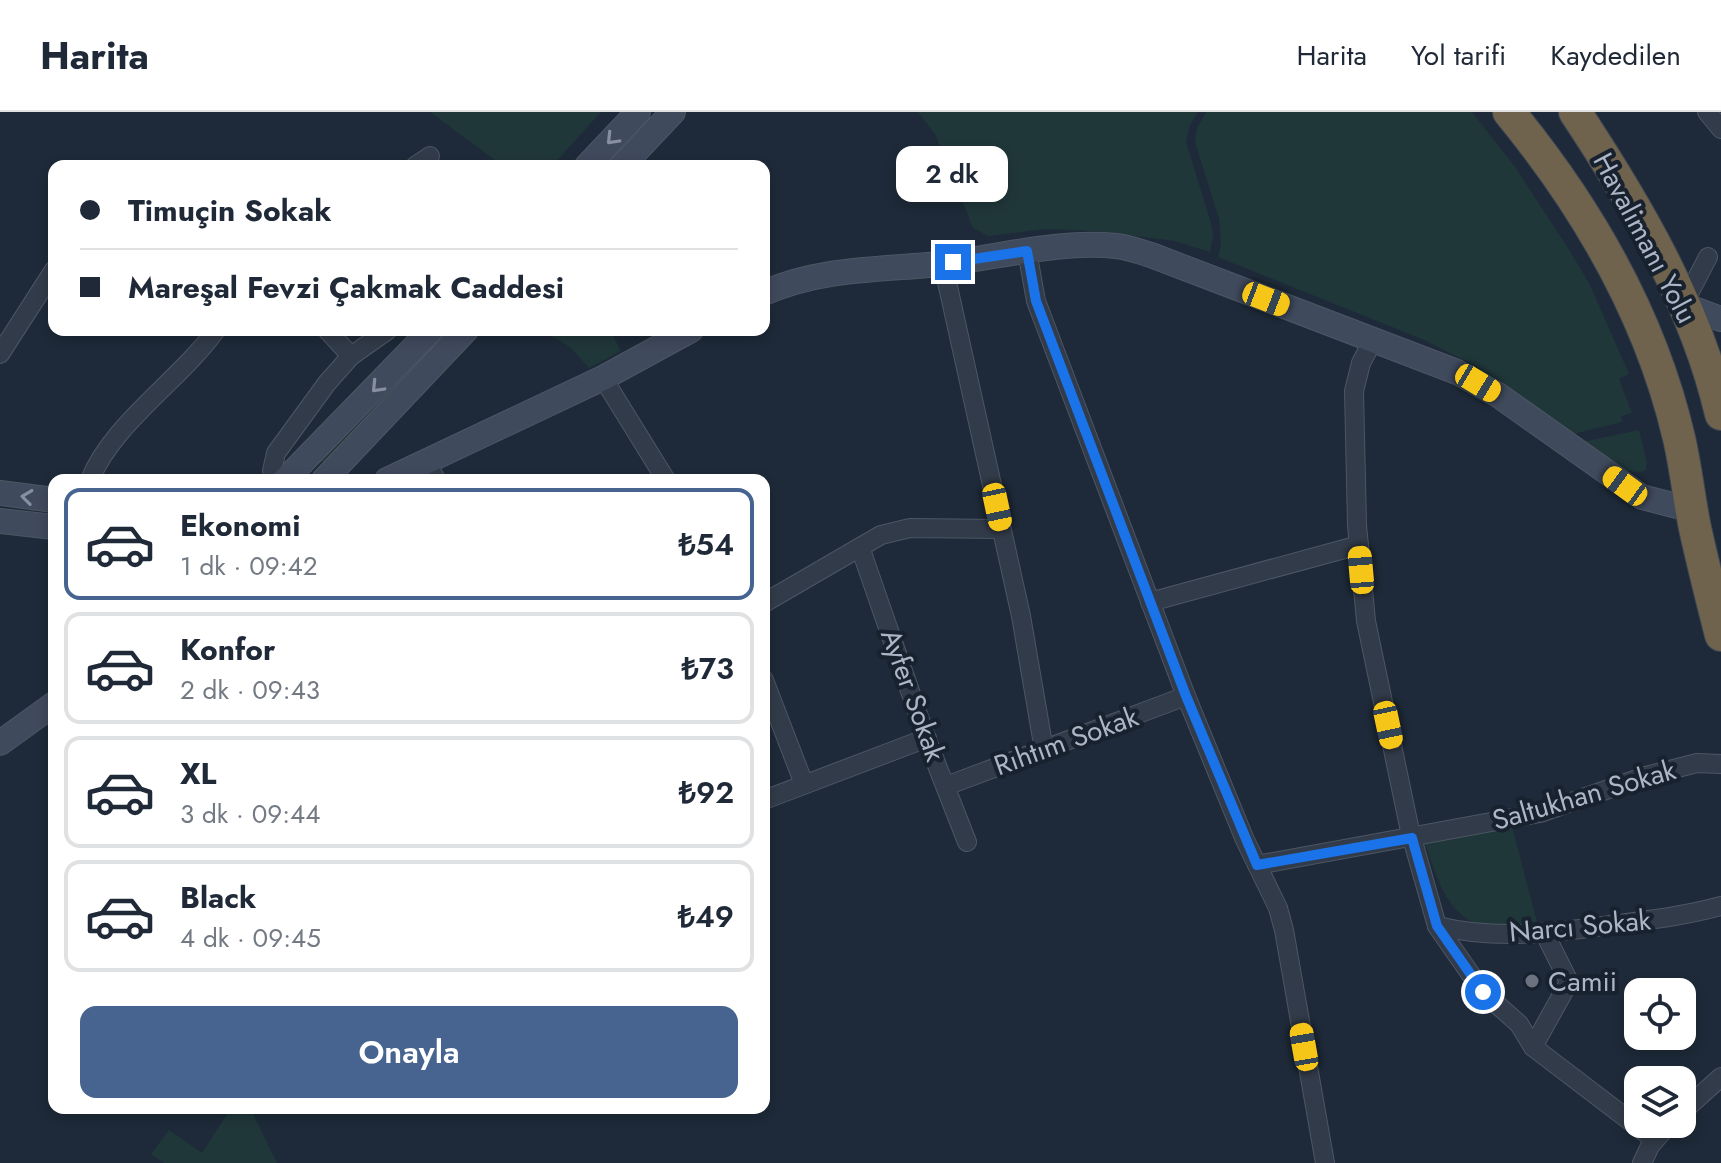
<!DOCTYPE html>
<html lang="tr">
<meta charset="utf-8">
<style>
:root{--surface:#fff;--page:#f2f2f3;--text:#1f2937;--muted:#747a83;--line:#e0e1e3;--accent:#476491}
body{margin:0;font-family:Jost,sans-serif;background:var(--page);color:var(--text);height:100vh;display:flex;flex-direction:column;font-size:30px;white-space:nowrap}
*{box-sizing:border-box;margin:0}
p{font-size:26px;color:var(--muted)}
.icon{flex:none;width:44px;height:44px;fill:none;stroke:currentColor;stroke-width:2;stroke-linecap:round;stroke-linejoin:round}
.map{position:relative;flex:1;overflow:hidden}
.side{position:absolute;left:48px;top:362px;width:722px;height:640px;display:flex;flex-direction:column;background:var(--surface);border-radius:16px;box-shadow:0 4px 12px #0003}
.side>*{flex:none}
.top-card{position:absolute;left:48px;top:48px;width:722px;height:176px;border-radius:16px;box-shadow:0 4px 12px #0003;display:grid;align-content:center;height:176px;padding:0 32px;background:var(--surface)}
.controls{position:absolute;left:1624px;top:866px;display:grid;gap:16px}
.controls a{display:grid;place-items:center;width:72px;height:72px;border-radius:16px;background:var(--surface);box-shadow:0 4px 12px #0003;font-size:40px}
.end{position:absolute;width:36px;height:36px;margin:-18px;border:10px solid #1a73e8;background:#fff;box-shadow:0 0 0 4px #fff}
.from{border-radius:50%}
.bubble{position:absolute;height:56px;border-radius:16px;background:var(--surface);box-shadow:0 4px 12px #0003;font-size:26px;font-weight:600;line-height:56px;text-align:center}
.car{position:absolute;width:24px;height:48px;margin:-24px -12px;border-radius:10px;box-shadow:0 0 6px 2px #0007;background:linear-gradient(#f5c518 24%,#345 0 40%,#f5c518 0 76%,#345 0 86%,#f5c518 0)}
.top-card b{display:flex;align-items:center;gap:28px;height:76px;font-size:30px}
.top-card b+b{border-top:2px solid var(--line)}
.top-card i{width:20px;height:20px;background:var(--text)}
ul{padding:14px 0 0;list-style:none}
li{display:flex;align-items:center;gap:24px;height:112px;margin:0 16px 12px;padding:0 16px;border:4px solid var(--line);border-radius:16px}
li div{flex:1}
li b{display:block;font-size:30px}
li em{font-style:normal;font-weight:600}
li.on{border-color:var(--accent)}
li>.icon{width:72px;height:72px;stroke-width:1.5}
.button{display:flex;gap:16px;margin-top:auto;padding:16px 32px}
.button a{flex:1;height:92px;border-radius:16px;background:var(--accent);color:#fff;font-size:32px;font-weight:600;line-height:92px;text-align:center}
header{display:flex;align-items:center;gap:48px;box-sizing:border-box;height:112px;padding:0 40px;background:var(--surface);border-bottom:2px solid var(--line)}
header strong{font-size:38px}
nav{display:flex;gap:44px;margin-inline-start:auto;font-size:28px}
.map>svg:first-child{display:block}
.green{fill:#20373a}
.lines{fill:none;stroke-linecap:round;stroke-linejoin:round}
.street-casing{stroke:#4d5664;stroke-width:20}
.secondary-casing{stroke:#4d5664;stroke-width:26}
.highway-casing{stroke:#3d4654;stroke-width:34}
.street{stroke:#323b49;stroke-width:18}
.secondary{stroke:#404a5d;stroke-width:24}
.highway{stroke:#70634e;stroke-width:32}
.oneway{stroke:#8690a1}
.route{stroke:#1a73e8;stroke-width:10}
.worship-dot{fill:#6b7280;stroke:#18212e;stroke-width:3}
.labels{text-anchor:middle;dominant-baseline:central;stroke-width:8;stroke-linejoin:round;paint-order:stroke}
.street-label{font-size:28px;fill:#acb6c6;stroke:#18212e}
.poi-label{font-size:28px;fill:#acb6c6;stroke:#18212e;text-anchor:start}
</style>
<header>
<strong>Harita</strong>
<nav><a>Harita</a><a>Yol tarifi</a><a>Kaydedilen</a></nav>
</header>
<div class="map">
<svg width="1721" height="1051" viewBox="0 0 1721 1051">
<rect width="100%" height="100%" fill="#1e2a39"/>
<g class="green">
<polygon points="430,0 601,0 552,54 503,54"/>
<polygon points="918,0 1198,0 1190,13 1186,30 1211,111 1213,123 1210,140 1175,129 1096,119 1046,117 988,124 973,116 935,22"/>
<polygon points="1206,0 1472,0 1515,55 1568,136 1590,173 1629,262 1619,267 1632,301 1621,304 1622,310 1573,322 1472,252 1422,227 1218,145 1221,131 1219,107 1195,30 1197,16"/>
<polygon points="441,218 452,218 325,350 320,350 319,348"/>
<polygon points="541,218 610,218 621,239 589,256 570,235"/>
<path d="M1639,318L1647,351L1645,359C1623,365 1600,342 1582,330Z"/>
<path d="M1512,714L1537,810C1523,811 1508,814 1494,814C1448,814 1437,764 1424,729Z"/>
<polygon points="231,996 250,996 277,1051 164,1051 151,1042 169,1018 202,1041"/>
</g>
<g class="lines">
<g class="street-casing">
<g id="street">
<polyline points="1707,0 1721,17"/>
<polyline points="415,54 430,44"/>
<polyline points="1027,139 1036,189 1186,584 1245,728 1278,796 1284,818 1325,1051"/>
<polyline points="943,152 1021,504 1044,638"/>
<polyline points="1683,193 1708,145"/>
<polyline points="327,218 351,244"/>
<polyline points="1373,228 1361,251 1354,279 1357,413 1366,509 1410,719 1437,814 1483,880 1519,912 1533,935 1655,1028"/>
<polyline points="0,242 54,158"/>
<polyline points="603,266 666,368"/>
<polyline points="427,350 436,368"/>
<path d="M90,368C112,312 180,268 216,218"/>
<polyline points="274,368 272,359 276,341 327,271 351,244 388,218"/>
<polyline points="860,435 927,628 967,730"/>
<polyline points="1150,490 1359,433"/>
<polyline points="764,491 881,423 910,416 1001,417"/>
<polyline points="764,568 804,672"/>
<polyline points="946,674 1186,584"/>
<polyline points="764,688 927,626"/>
<polyline points="1257,753 1540,701 1646,664 1697,651 1721,652"/>
<path d="M1437,814C1496,828 1552,821 1611,813C1648,808 1685,804 1721,794"/>
<polyline points="1533,935 1569,870 1545,822"/>
<polyline points="1682,1000 1721,965"/>
<polyline points="1642,1051 1650,1034 1669,1012"/>
</g>
</g>
<g class="secondary-casing">
<g id="secondary">
<polyline points="587,54 638,0"/>
<polyline points="622,54 673,0"/>
<path d="M764,181C819,156 880,158 939,152C997,146 1057,128 1116,134C1128,135 1140,140 1151,143L1457,260L1498,283L1642,385L1692,398"/>
<polyline points="1683,193 1721,207"/>
<polyline points="285,368 431,218"/>
<polyline points="324,368 466,218"/>
<polyline points="387,368 603,266 691,218"/>
<polyline points="0,381 54,388"/>
<polyline points="0,409 54,415"/>
<polyline points="0,631 54,592"/>
</g>
</g>
<g class="highway-casing">
<g id="highway">
<path d="M1509,0C1587,95 1651,206 1679,326C1686,356 1689,387 1695,416C1703,452 1712,488 1721,523"/>
<path d="M1575,0C1636,92 1696,194 1721,302"/>
</g>
</g>
<use href="#street" class="street"/>
<use href="#secondary" class="secondary"/>
<use href="#highway" class="highway"/>
</g>
<defs><path id="oneway-chevron" d="M-2-3.5L2.5 0L-2 3.5" fill="none" stroke-width="1.6" stroke-linecap="round" stroke-linejoin="round" transform="scale(2)"/></defs>
<g class="oneway">
<use href="#oneway-chevron" transform="translate(612 27) rotate(134)"/>
<use href="#oneway-chevron" transform="translate(377 275) rotate(134)"/>
<use href="#oneway-chevron" transform="translate(27 385) rotate(-173)"/>
</g>
<g class="lines">
<polyline class="route" points="953,150 1027,139 1036,189 1186,584 1257,753 1412,726 1437,814 1483,880"/>
</g>
<circle class="worship-dot" cx="1532" cy="869" r="8"/>
<g class="labels">
<g class="street-label">
<text transform="translate(1645 126) rotate(62)">Havalimanı Yolu</text>
<text transform="translate(913 583) rotate(70)">Ayfer Sokak</text>
<text transform="translate(1066 629) rotate(-20)">Rıhtım Sokak</text>
<text transform="translate(1584 683) rotate(-16)">Saltukhan Sokak</text>
<text transform="translate(1580 814) rotate(-5)">Narcı Sokak</text>
</g>
<g class="poi-label">
<text x="1548" y="869">Camii</text>
</g>
</g>
</svg>
<div class="controls">
<a><svg class="icon" aria-label="locate" viewBox="0 0 24 24"><circle cx="12" cy="12" r="6"/><path d="M12 2v4M12 18v4M2 12h4M18 12h4"/></svg></a>
<a><svg class="icon" aria-label="layers" viewBox="0 0 24 24"><path d="M12 4l9 5-9 5-9-5zM3 14l9 5 9-5"/></svg></a>
</div>
<i class="end from" style="left:1483px;top:880px"></i>
<i class="end" style="left:953px;top:150px"></i>
<div class="bubble" style="left:896px;top:34px;width:112px">2 dk</div>
<i class="car" style="left:1266px;top:187px;rotate:111deg"></i>
<i class="car" style="left:1478px;top:271px;rotate:121deg"></i>
<i class="car" style="left:1625px;top:374px;rotate:306deg"></i>
<i class="car" style="left:997px;top:395px;rotate:168deg"></i>
<i class="car" style="left:1361px;top:458px;rotate:355deg"></i>
<i class="car" style="left:1388px;top:613px;rotate:168deg"></i>
<i class="car" style="left:1304px;top:935px;rotate:350deg"></i>
<div class="top-card">
<b><i class="from"></i>Timuçin Sokak</b>
<b><i></i>Mareşal Fevzi Çakmak Caddesi</b>
</div>
<section class="side">
<ul>
<li class="on"><svg class="icon" aria-label="car" viewBox="0 0 24 24"><path d="M5 17H2v-5l4-1 3-4h7l3 4 3 1v5h-3M9 17h6M6 11h13"/><circle cx="7" cy="17" r="2"/><circle cx="17" cy="17" r="2"/></svg><div><b>Ekonomi</b><p>1 dk · 09:42</p></div><em>₺54</em></li>
<li><svg class="icon" aria-label="car" viewBox="0 0 24 24"><path d="M5 17H2v-5l4-1 3-4h7l3 4 3 1v5h-3M9 17h6M6 11h13"/><circle cx="7" cy="17" r="2"/><circle cx="17" cy="17" r="2"/></svg><div><b>Konfor</b><p>2 dk · 09:43</p></div><em>₺73</em></li>
<li><svg class="icon" aria-label="car" viewBox="0 0 24 24"><path d="M5 17H2v-5l4-1 3-4h7l3 4 3 1v5h-3M9 17h6M6 11h13"/><circle cx="7" cy="17" r="2"/><circle cx="17" cy="17" r="2"/></svg><div><b>XL</b><p>3 dk · 09:44</p></div><em>₺92</em></li>
<li><svg class="icon" aria-label="car" viewBox="0 0 24 24"><path d="M5 17H2v-5l4-1 3-4h7l3 4 3 1v5h-3M9 17h6M6 11h13"/><circle cx="7" cy="17" r="2"/><circle cx="17" cy="17" r="2"/></svg><div><b>Black</b><p>4 dk · 09:45</p></div><em>₺49</em></li>
</ul>
<div class="button"><a>Onayla</a></div>
</section>
</div>
